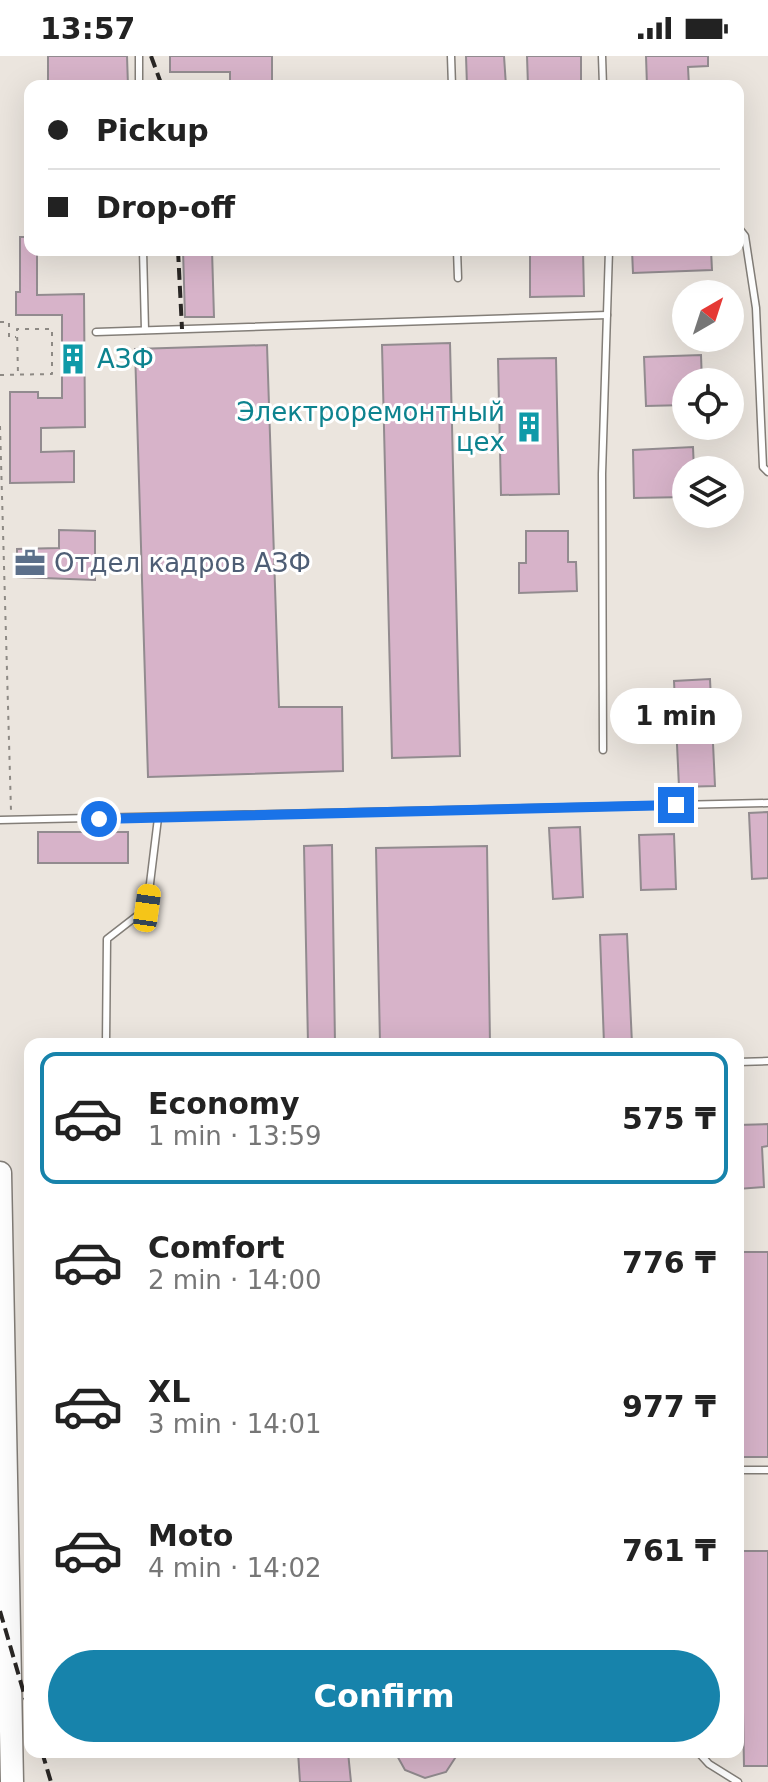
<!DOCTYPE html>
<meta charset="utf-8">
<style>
:root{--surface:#fff;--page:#f6f6f6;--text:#222;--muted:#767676;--line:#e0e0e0;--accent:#1783ab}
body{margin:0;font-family:"DejaVu Sans",sans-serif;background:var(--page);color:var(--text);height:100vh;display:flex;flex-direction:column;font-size:30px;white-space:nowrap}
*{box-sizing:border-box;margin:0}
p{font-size:26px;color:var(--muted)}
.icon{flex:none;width:44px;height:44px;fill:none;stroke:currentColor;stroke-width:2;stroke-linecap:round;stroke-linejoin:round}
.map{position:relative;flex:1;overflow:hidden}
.panel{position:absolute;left:24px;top:982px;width:720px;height:720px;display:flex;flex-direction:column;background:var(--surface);border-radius:16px;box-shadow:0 8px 32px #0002}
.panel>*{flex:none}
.guide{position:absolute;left:24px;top:24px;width:720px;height:176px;border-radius:16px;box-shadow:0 8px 32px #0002;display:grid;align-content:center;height:176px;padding:0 24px;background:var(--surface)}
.needle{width:52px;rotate:39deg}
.buttons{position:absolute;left:672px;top:224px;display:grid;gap:16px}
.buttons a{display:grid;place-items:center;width:72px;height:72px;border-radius:50%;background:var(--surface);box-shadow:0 8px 32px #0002;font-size:40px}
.end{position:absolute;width:36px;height:36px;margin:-18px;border:10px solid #1a73e8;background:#fff;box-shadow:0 0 0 4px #fff}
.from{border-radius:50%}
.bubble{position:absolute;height:56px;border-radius:28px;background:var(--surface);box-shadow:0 8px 32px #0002;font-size:26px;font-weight:600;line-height:56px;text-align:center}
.car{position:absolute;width:24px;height:48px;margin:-24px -12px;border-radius:10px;box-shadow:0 0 6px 2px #0007;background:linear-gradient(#f5c518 24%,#345 0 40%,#f5c518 0 76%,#345 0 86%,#f5c518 0)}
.guide b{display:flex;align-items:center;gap:28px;height:76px;font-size:30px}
.guide b+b{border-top:2px solid var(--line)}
.guide i{width:20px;height:20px;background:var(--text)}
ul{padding:14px 0 0;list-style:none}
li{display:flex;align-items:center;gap:24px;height:132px;margin:0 16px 12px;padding:0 8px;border:4px solid transparent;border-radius:16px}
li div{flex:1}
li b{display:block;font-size:30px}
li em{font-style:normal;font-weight:600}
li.selected{border-color:var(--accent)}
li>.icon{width:72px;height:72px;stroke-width:1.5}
.cta{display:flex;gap:16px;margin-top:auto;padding:16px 24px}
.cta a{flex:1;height:92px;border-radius:48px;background:var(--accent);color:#fff;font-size:32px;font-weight:600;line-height:92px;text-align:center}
.status{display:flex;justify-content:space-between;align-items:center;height:56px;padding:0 40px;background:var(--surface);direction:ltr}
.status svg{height:22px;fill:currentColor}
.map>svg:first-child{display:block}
.building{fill:#d7b3c9;stroke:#928b8f;stroke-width:2}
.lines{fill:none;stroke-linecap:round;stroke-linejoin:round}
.lane-casing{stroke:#837e78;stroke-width:9}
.highway-casing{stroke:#837e78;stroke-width:25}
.path{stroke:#8d8984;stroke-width:2;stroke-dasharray:4 6;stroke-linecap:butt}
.lane{stroke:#fff;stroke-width:6}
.highway{stroke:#fff;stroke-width:22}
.rail{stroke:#2a2725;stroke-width:4;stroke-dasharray:12 6;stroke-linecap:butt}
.route{stroke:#1a73e8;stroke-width:10}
.labels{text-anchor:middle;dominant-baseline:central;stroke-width:6;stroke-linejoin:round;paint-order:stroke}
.culture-label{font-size:26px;fill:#0d838f;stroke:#fff;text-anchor:start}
.service-label{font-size:26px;fill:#4e5e75;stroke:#fff;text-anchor:start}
</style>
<div class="status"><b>13:57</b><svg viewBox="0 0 49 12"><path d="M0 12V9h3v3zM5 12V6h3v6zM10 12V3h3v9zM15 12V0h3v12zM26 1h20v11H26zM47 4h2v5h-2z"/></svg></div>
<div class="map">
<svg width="768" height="1726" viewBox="0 0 768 1726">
<rect width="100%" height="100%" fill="#ebe5de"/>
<g class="building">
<polygon points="48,0 127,0 128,30 48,30"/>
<polygon points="170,0 272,0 272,30 230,30 230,16 170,16"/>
<polygon points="466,0 504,0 506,30 467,30"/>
<polygon points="527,0 581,0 581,30 528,30"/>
<polygon points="646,0 708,0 708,10 688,11 689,30 647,30"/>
<polygon points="20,181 30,181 30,194 37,194 37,239 84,238 85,371 41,372 41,396 74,395 74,426 10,427 10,336 38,336 38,342 62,342 62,259 16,259 16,236 20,236"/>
<polygon points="183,194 212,194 214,261 185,261"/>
<polygon points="530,194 583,194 584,240 530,241"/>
<polygon points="632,194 711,194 712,214 633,217"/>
<polygon points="450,287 460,700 392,702 382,289"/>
<polygon points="267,289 279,651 342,651 343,715 148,721 135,293"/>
<polygon points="701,299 702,326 686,326 686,349 646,350 644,301"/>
<polygon points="556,302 559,438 501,439 498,303"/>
<polygon points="693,391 694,414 686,414 686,441 634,442 633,394"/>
<polygon points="59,474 95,475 95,524 17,521 17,493 59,492"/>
<polygon points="526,475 568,475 568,506 576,506 577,535 519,537 519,507 526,507"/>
<polygon points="710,623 715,730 679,731 674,625"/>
<polygon points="768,756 768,822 752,823 749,757"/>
<polygon points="580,771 583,841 553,843 549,772"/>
<rect x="38" y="776" width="90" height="31"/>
<polygon points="674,778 676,833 641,834 639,779"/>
<polygon points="332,789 335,988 308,988 304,790"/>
<polygon points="487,790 490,988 380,988 376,792"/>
<polygon points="627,878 632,988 604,988 600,879"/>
<polygon points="768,1068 768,1090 762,1091 764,1131 738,1133 738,1069"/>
<rect x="738" y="1196" width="30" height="205"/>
<polygon points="740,1495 768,1495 768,1710 744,1710"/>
<polygon points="298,1696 348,1696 351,1726 300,1726"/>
<polygon points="395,1696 459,1696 446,1716 425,1722 405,1714"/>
</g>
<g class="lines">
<g class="lane-casing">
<g id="lane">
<polyline points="139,0 139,30"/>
<polyline points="451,0 452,30"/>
<polyline points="602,0 603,30"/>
<polyline points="738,171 745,180 756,252 763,411 768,416"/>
<polyline points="143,194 145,274"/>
<polyline points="457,194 458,222"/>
<polyline points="96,276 607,259"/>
<polyline points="603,694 602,418 609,194"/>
<polyline points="0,764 768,747"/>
<polyline points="106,988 107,883 147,852 158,762"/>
<polyline points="738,1006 768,1005"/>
<polyline points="738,1414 768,1414"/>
<polyline points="698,1696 709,1708 738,1726"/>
</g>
</g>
<g class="highway-casing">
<polyline id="highway" points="0,1117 12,1726"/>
</g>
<g class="path">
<polyline points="0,266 9,266 9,281 16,281"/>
<polyline points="0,319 52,318 52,273 17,273 18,319"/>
<polyline points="0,370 11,755"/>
</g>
<use href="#lane" class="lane"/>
<use href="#highway" class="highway"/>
<g class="rail">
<polyline points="151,0 162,30"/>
<polyline points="178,194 182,273"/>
<polyline points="0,1555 30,1658"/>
<polyline points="42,1696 51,1726"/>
</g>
</g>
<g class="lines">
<polyline class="route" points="99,763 676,749"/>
</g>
<defs>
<g id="building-bare" transform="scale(2.4)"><path d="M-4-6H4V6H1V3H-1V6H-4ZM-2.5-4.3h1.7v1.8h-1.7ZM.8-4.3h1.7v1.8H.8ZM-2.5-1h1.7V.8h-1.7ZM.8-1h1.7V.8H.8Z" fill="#0f9aa8" stroke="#fff" stroke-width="2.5" paint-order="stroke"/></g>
<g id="office-bare" transform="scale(2.4)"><path d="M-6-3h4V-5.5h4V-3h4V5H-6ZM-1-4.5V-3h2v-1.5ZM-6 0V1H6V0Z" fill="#5c6f8a" stroke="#fff" stroke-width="2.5" paint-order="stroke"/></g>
</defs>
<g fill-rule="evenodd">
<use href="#building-bare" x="73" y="303"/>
<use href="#building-bare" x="529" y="371"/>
<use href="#office-bare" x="30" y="507"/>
</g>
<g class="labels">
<g class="culture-label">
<text x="97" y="303">АЗФ</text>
<text x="505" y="356" text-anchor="end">Электроремонтный<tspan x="505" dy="30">цех</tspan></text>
</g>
<g class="service-label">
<text x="54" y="507">Отдел кадров АЗФ</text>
</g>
</g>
</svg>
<div class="buttons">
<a><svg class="needle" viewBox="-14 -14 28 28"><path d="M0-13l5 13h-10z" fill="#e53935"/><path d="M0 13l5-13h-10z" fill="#767676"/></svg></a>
<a><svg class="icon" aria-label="locate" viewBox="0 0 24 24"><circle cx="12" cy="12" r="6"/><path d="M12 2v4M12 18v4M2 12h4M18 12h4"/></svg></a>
<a><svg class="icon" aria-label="layers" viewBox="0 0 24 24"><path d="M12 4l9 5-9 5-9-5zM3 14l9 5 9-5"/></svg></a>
</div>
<i class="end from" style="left:99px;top:763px"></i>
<i class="end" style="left:676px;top:749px"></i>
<div class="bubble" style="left:610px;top:632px;width:132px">1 min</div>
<i class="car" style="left:147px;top:852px;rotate:8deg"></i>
<div class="guide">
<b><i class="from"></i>Pickup</b>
<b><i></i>Drop-off</b>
</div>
<section class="panel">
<ul>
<li class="selected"><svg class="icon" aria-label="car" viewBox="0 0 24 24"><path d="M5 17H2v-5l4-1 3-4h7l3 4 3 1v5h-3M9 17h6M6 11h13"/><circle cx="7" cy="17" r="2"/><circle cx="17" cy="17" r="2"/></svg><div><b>Economy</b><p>1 min · 13:59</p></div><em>575 ₸</em></li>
<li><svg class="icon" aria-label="car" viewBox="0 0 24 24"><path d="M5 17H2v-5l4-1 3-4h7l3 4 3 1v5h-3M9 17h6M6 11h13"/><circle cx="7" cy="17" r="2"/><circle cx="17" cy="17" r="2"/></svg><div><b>Comfort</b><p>2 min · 14:00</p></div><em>776 ₸</em></li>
<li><svg class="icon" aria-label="car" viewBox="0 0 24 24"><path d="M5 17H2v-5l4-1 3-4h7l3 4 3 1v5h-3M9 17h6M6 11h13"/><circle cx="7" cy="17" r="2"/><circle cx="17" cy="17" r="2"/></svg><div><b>XL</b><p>3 min · 14:01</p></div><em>977 ₸</em></li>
<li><svg class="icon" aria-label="car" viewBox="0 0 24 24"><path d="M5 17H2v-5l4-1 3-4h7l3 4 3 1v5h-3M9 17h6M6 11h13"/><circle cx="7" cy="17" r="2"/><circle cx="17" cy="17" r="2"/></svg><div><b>Moto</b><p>4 min · 14:02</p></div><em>761 ₸</em></li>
</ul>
<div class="cta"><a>Confirm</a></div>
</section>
</div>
